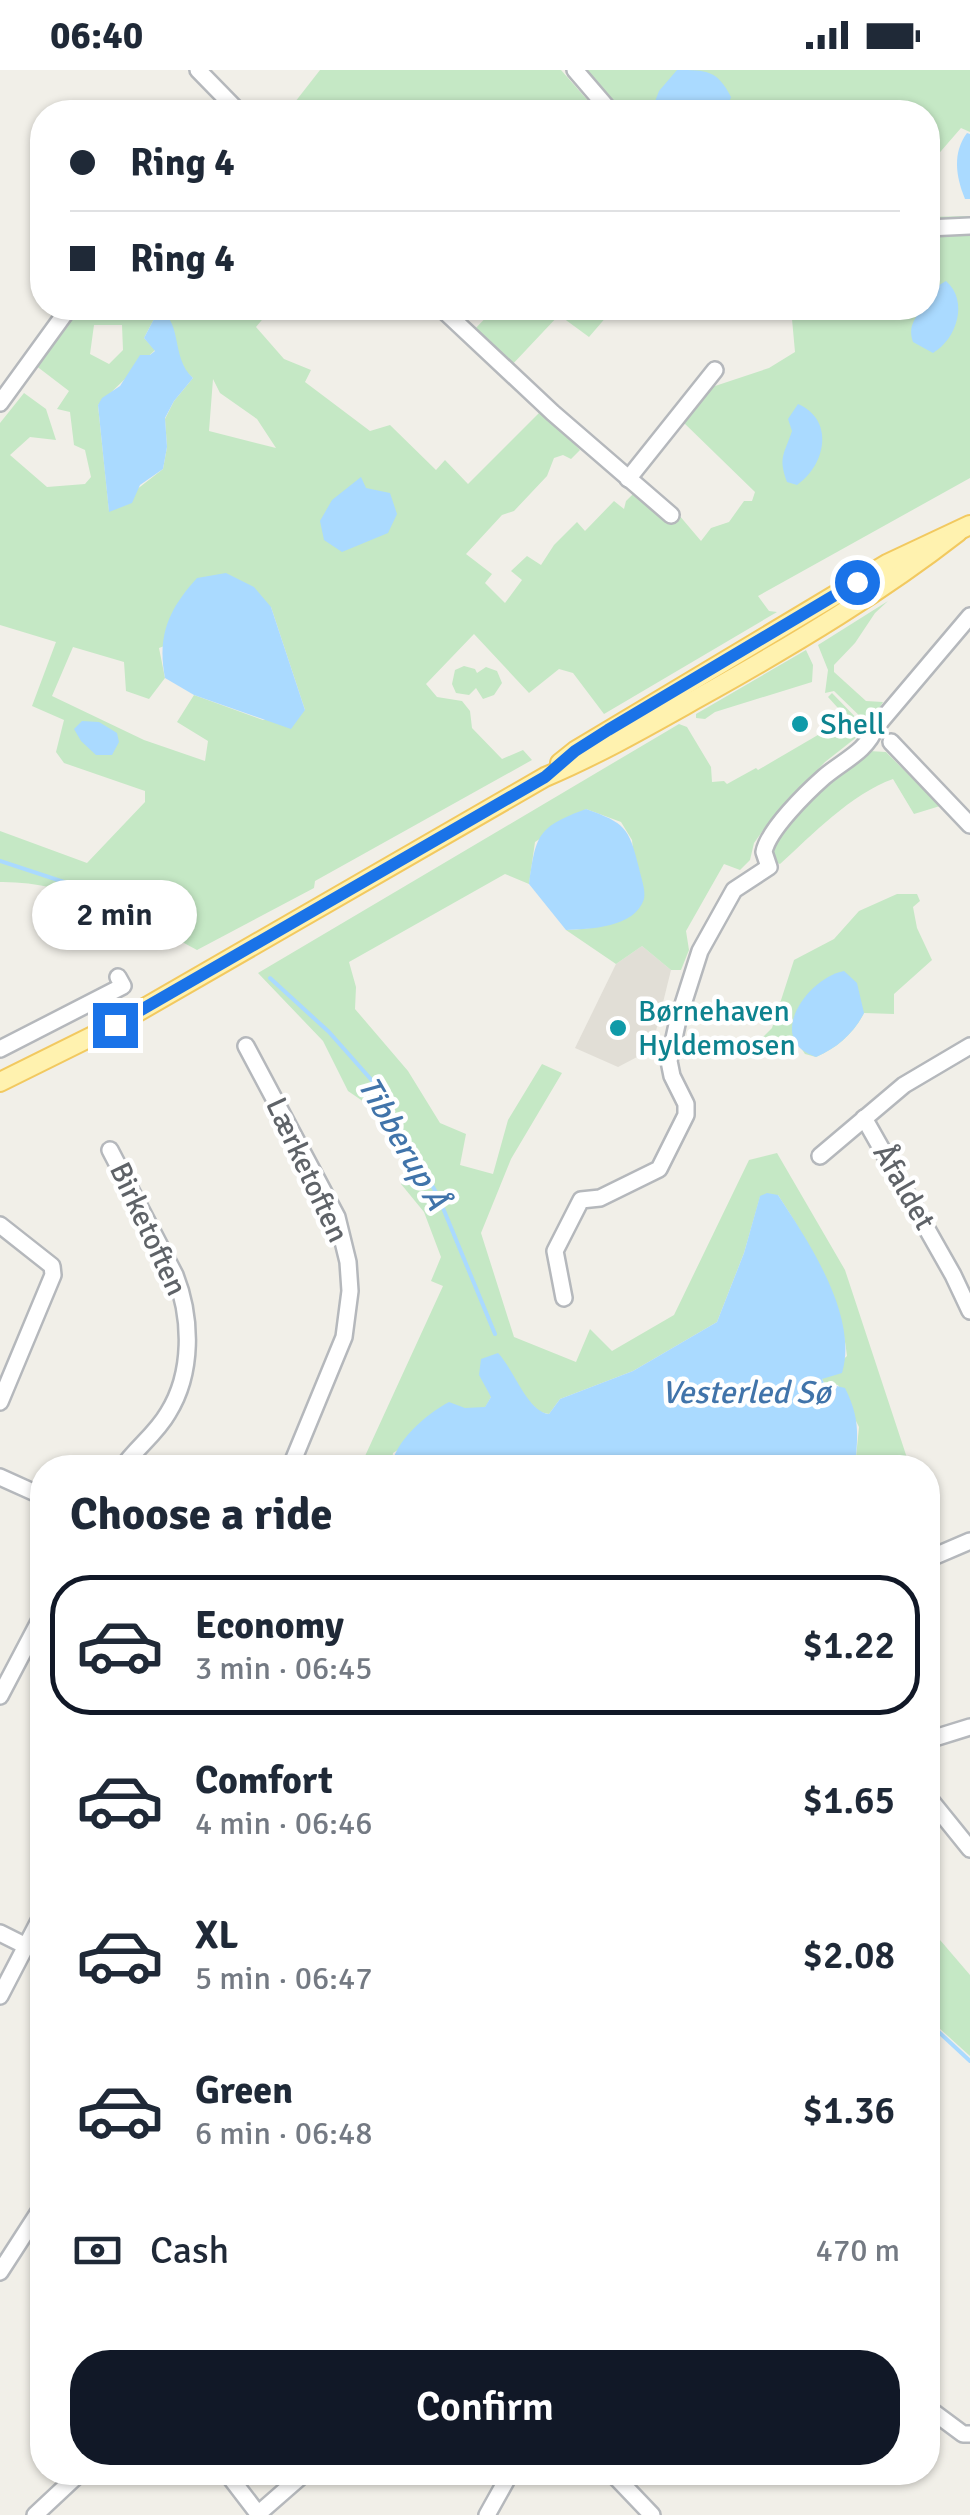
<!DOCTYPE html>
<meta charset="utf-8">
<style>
:root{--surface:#fff;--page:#f2f2f3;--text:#1f2937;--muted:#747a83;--line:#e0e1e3;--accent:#111827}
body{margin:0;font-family:Signika,sans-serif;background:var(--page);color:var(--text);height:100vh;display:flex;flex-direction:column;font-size:38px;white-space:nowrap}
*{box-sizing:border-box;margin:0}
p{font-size:32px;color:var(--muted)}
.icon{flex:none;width:55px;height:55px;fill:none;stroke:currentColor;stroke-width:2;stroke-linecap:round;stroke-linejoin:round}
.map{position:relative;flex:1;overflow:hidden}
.side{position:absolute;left:30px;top:1385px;width:910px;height:1030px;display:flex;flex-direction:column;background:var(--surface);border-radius:40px;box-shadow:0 2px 8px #0004}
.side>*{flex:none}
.banner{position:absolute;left:30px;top:30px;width:910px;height:220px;border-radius:40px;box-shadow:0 2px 8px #0004;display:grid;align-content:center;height:220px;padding:0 40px;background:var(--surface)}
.end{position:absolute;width:45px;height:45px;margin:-22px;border:12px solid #1a73e8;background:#fff;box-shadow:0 0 0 5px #fff}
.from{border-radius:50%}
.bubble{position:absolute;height:70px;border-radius:35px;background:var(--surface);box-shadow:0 2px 8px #0004;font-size:32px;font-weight:600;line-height:70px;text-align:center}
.banner b{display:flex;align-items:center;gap:35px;height:95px;font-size:38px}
.banner b+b{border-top:2px solid var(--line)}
.banner i{width:25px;height:25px;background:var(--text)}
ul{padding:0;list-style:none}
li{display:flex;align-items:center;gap:30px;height:140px;margin:0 20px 15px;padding:0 20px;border:5px solid transparent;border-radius:40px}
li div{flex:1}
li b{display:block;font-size:38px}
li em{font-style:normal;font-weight:600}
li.active{border-color:var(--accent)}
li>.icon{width:90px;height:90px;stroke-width:1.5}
h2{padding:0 40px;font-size:45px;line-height:120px}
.pay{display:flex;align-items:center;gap:25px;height:110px;padding:0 40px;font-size:38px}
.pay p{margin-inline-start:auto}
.cta{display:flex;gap:20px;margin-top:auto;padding:20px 40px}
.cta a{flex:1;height:115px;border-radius:40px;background:var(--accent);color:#fff;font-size:40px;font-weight:600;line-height:115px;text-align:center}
.status{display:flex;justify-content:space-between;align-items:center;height:70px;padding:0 50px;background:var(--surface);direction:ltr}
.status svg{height:28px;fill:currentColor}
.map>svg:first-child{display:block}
.education{fill:#e1ded6}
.green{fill:#c5e8c5;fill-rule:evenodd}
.water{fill:#aadaff}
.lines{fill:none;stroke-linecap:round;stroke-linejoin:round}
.stream{stroke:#aadaff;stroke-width:4}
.minor-casing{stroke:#b5b8bc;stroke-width:20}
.major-casing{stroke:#f2c960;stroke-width:22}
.minor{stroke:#fff;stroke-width:15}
.major{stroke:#fff2af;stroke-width:18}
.route{stroke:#1a73e8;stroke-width:12}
.culture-dot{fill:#0f9aa8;stroke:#fff;stroke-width:4}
.labels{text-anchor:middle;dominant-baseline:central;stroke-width:9;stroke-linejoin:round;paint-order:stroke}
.culture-label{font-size:30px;fill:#0d838f;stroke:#fff;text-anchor:start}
.street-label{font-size:30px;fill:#5f6368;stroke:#fff}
.water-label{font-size:32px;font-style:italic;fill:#4174aa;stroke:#fff}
</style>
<div class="status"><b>06:40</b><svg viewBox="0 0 49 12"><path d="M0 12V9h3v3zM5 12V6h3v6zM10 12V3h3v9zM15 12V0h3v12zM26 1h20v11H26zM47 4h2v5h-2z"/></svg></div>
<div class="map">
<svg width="970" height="2445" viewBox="0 0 970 2445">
<rect width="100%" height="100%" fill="#f1efe8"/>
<polygon class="education" points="642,876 671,900 655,965 660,975 618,997 575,978 616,894"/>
<g class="green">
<polygon points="320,0 561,0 598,42 306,42 295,32"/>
<polygon points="582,0 970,0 970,62 961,58 928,96 928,42 619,42"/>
<path d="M970,146V408L758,526L769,541L777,542L604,644L573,603L559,599L529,623L474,564L426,614L437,627L462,631L470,641L472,658L502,689L523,680L532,690L315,811L314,818L197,880C138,847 69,811 0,812V761L87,793L145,732V721L64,693L56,682L64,650L32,636L56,572L0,555V353L24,323L46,339L56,370L30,367L10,385L47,417L85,414L91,407L85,380L74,375L70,342L57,339L69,321L35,295L78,238H237L243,246L251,238H272L256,257L284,289L311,300L305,312L370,361L390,355L436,400L445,390L468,414L542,340L580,380L571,389L563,385L554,388L547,406L514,441L502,445L466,484L492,504L485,513L505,533L522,510L511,501L527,486L541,495L554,475L577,452L585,461L614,431L624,439L626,431L635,422L673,438L701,471L711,458L729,452L744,431H752L755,422L682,351L709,318L769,298L795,282L791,238H928V147ZM155,247L183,299L193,308L174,331L165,349L167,377L163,399L109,441L98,335L155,280L144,268ZM94,255H122L123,280L109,294L90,284ZM213,309L220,323L257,349L276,378L209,361ZM271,537L305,640L263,650L194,625L177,652L208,671L205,691L144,670L52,626L73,577L124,592L126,621L149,629L165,608L159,578Z"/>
<polygon points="495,238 614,238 589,267 559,245 510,297 473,261"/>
<polygon points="888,531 875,543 855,573 834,595 834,602 866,631 883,632 869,655 834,621 825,623 828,600 818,575"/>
<polygon points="806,580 813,595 812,612 715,642 705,649 696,648 696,644"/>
<polygon points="464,596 475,599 477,603 486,597 497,601 502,613 494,625 483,629 476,618 469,625 456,623 452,614 455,600"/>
<path d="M832,623L867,659L825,692L771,749L754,773L750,790L740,800L724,794L686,861L689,880L681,900H671L642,876L616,894L566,860C594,859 616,855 639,838L632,770L621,752L586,739L535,772L529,814L505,804L349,892L356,917L355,939L408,1001L440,1053L466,1064L460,1095L493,1104L508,1050L542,994L562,1003L511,1089L481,1163L514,1267L576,1292L590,1259L612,1281L674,1245L749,1090L777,1083L845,1200L910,1397H855L859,1357L838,1315L824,1313L822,1309L847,1286C841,1226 810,1175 778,1125L760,1127L744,1183L717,1252L633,1301L560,1329L549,1344L540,1342L526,1329L491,1327L485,1338H465L393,1383L391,1397H360L443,1216L431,1211L441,1187L424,1142L401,1114L405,1096L380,1043L348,1021L323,971L258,903L679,654L687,657L711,697L712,712L724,711L727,714L756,698L758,700L847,648L828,627Z"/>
<path d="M869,681L886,682L940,736L914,744L893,709C851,724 812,765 780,794L766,788C788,745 831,711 869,681Z"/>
<path d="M897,824H917L920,831L913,837L917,858L932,890L894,924V944L864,943C854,963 837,978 816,987L805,984L795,969L768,982L761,969L772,958L794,890L834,869L859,841Z"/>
<polygon points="928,1856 970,1905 970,1986 928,1948"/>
</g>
<g class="water">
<path d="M677,0C707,0 717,0 731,27L726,42H651L659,21Z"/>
<path d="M967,63L970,64V129H965C956,107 952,83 967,63Z"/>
<path d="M946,211C969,231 957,269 933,283L913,272C908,257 914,250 922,238H928C928,224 935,217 946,211Z"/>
<path d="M155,238C185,249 169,286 193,308L174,331L165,348L167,377L163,399L140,415L132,433L109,442L98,335L102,328L120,316L140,285H150L155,281L144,268L155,247Z"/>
<path d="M798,334C835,350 826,395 797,415L787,412C778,387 784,385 792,361L788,349Z"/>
<polygon points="361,407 366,418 390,423 397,444 388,463 342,482 324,470 320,451 332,430"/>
<path d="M226,503L254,517L271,537L305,640L291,659L194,625L165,608C157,566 168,540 197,508Z"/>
<polygon points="82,651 99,652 117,663 119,672 112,685 96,685 81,671 74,659"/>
<path d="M586,739C625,753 629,757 639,798C641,808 646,820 644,829C635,858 589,859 566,860L529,814C536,765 537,757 586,739Z"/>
<path d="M844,901L857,913L864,943C854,963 837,978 816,987C764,970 807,908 844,901Z"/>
<path d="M767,1123L778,1125C808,1171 859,1246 842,1303L822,1309L824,1313L845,1318C860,1348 858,1364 855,1397H391C395,1371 425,1345 449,1332L465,1338L485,1337L491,1327L479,1305L481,1289L498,1283C515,1301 527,1341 549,1344L560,1329L633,1301L717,1252L744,1183L760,1126Z"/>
</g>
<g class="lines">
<g class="stream">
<polyline points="0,791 155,842"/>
<polyline points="270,908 329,962 376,1015 438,1126 495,1264"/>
<polyline points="928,1952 970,1991"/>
</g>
<g class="minor-casing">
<g id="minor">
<polyline points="198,0 239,42"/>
<polyline points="575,0 611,42"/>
<polyline points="928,158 970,156"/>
<polyline points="441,238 553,343 671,445"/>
<polyline points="0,333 69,238"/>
<polyline points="628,409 715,300"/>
<polyline points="891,672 970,755"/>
<polyline points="246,976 337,1147 348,1192 350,1221 344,1267 290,1398"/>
<polyline points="0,979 123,916 118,907"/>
<polyline points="864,1048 953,1205 970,1241"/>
<path d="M110,1080L175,1205C192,1248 193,1303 168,1343C156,1364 136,1378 122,1398"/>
<polyline points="820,1086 904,1015 970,976"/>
<polyline points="0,1155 52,1196 53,1205 0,1332"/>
<path d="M564,1228L555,1181L581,1130L600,1128L659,1099L686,1045V1034L672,1006L669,991L678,950L700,881L734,820L769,797L764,782C768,760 807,722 824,707C844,690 866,682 876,657L970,546"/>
<polyline points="0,1407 42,1426"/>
<polyline points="928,1489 970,1471"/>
<polyline points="0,1626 42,1546"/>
<polyline points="928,1670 970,1657"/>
<polyline points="928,1727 970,1779"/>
<polyline points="0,1863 26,1876"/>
<polyline points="0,1926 42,1845"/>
<polyline points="0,2202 42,2137"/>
<polyline points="928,2338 963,2364 970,2364"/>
<polyline points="226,2402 259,2445"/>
<polyline points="611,2402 652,2445"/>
<polyline points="258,2444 306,2402"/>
<polyline points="35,2445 81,2402"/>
<polyline points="487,2445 511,2402"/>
</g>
</g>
<g class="major-casing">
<g id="major">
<polyline points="560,693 575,681 887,494 970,455"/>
<path d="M0,1012L115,955L545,707C604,682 658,650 714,619C799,571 881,522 958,462"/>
</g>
</g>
<use href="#minor" class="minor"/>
<use href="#major" class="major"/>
</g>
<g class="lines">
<polyline class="route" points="115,955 545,707 575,681 608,660 857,512"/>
</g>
<g class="culture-dot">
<circle cx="800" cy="654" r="10"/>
<circle cx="618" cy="958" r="10"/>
</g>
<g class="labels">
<g class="culture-label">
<text x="820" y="654">Shell</text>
<text x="638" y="941">Børnehaven<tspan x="638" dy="34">Hyldemosen</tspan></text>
</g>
<g class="street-label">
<text transform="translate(307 1100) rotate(65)">Lærketoften</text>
<text transform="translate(904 1117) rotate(60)">Åfaldet</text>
<text transform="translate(148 1159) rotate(65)">Birketoften</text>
</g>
<g class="water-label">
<text transform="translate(403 1073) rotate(60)">Tibberup Å</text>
<text x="746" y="1322">Vesterled Sø</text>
</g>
</g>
</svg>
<i class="end from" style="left:857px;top:512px"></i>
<i class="end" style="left:115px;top:955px"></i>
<div class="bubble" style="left:32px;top:810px;width:165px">2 min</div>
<div class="banner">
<b><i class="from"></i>Ring 4</b>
<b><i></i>Ring 4</b>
</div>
<section class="side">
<h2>Choose a ride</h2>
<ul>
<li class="active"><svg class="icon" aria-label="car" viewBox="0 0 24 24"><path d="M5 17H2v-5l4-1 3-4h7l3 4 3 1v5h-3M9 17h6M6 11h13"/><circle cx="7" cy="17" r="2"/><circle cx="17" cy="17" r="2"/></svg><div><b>Economy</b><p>3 min · 06:45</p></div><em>$1.22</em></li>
<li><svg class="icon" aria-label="car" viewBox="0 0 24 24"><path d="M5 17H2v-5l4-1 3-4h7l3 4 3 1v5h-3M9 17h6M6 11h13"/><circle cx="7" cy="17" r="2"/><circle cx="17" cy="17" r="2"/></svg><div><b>Comfort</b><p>4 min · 06:46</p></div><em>$1.65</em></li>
<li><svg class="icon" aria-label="car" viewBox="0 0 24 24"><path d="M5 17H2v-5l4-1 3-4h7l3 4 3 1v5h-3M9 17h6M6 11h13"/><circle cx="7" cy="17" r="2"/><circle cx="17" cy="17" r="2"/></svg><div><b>XL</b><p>5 min · 06:47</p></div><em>$2.08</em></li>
<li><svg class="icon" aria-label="car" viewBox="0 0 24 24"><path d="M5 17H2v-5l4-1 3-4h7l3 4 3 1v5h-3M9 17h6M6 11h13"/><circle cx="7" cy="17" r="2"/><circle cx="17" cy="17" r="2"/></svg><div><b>Green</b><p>6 min · 06:48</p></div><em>$1.36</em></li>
</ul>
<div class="pay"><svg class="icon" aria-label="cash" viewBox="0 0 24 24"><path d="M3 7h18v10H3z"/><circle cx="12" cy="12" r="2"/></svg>Cash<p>470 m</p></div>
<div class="cta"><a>Confirm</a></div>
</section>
</div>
